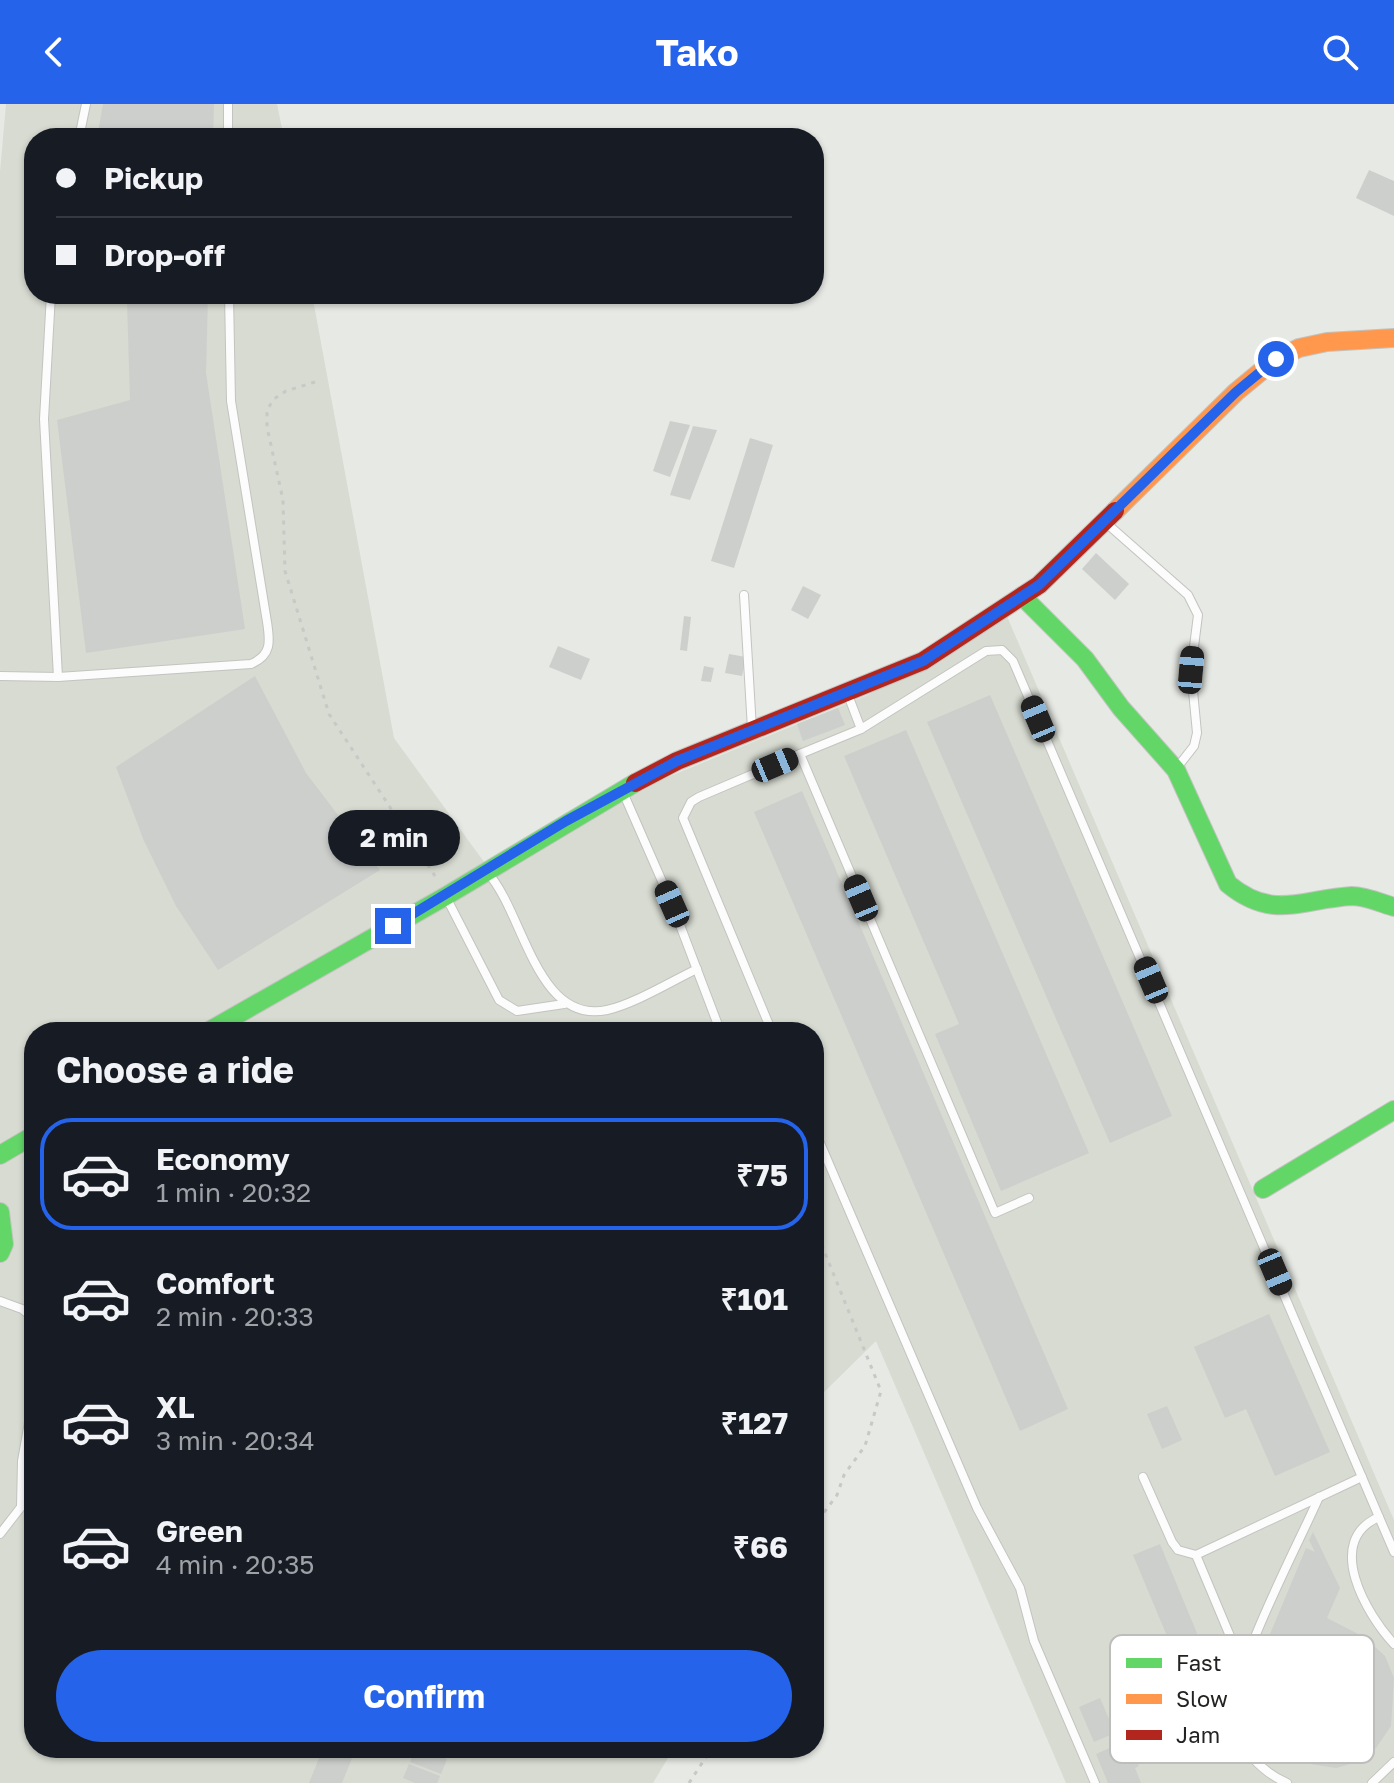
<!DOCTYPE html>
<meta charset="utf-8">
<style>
:root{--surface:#171b24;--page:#20242c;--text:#f1f3f6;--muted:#9ea1a6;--line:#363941;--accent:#2563eb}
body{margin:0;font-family:"Golos Text",sans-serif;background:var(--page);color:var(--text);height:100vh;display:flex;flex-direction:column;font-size:30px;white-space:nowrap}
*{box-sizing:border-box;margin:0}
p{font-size:26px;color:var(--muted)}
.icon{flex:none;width:44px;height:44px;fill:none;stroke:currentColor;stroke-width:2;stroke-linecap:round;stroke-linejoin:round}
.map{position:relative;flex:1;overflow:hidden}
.panel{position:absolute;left:24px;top:918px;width:800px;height:736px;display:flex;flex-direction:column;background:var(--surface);border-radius:32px;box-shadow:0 2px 6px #0004}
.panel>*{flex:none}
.banner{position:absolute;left:24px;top:24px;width:800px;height:176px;border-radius:32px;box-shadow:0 2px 6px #0004;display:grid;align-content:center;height:176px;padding:0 32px;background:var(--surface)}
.end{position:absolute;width:36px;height:36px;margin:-18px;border:10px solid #2563eb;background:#fff;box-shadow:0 0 0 4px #fff}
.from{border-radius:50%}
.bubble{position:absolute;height:56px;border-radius:28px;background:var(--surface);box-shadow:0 2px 6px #0004;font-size:26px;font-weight:700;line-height:56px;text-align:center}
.car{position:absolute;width:24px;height:48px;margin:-24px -12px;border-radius:10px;box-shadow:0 0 6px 2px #0007;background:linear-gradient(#222 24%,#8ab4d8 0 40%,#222 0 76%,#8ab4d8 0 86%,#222 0)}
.banner b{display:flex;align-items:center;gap:28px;height:76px;font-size:30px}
.banner b+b{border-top:2px solid var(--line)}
.banner i{width:20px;height:20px;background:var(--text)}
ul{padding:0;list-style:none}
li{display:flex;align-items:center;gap:24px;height:112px;margin:0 16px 12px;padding:0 16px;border:4px solid transparent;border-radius:32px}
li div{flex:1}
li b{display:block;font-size:30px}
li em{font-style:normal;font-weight:700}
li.active{border-color:var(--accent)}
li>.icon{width:72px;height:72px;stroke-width:1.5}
h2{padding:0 32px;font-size:36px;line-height:96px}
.primary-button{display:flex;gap:16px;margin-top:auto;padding:16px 32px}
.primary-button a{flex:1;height:92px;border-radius:48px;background:var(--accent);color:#fff;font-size:32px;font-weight:700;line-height:92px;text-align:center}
header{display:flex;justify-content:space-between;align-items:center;height:104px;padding:0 32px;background:var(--accent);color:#fff;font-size:36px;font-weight:700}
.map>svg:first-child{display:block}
.built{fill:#d7dbd1}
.building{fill:#cdcfcc}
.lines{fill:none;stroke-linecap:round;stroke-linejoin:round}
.lane-casing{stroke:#c3c4c0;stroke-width:10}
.fast-casing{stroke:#c3c4c0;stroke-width:20}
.slow-casing{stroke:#c3c4c0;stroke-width:20}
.jam-casing{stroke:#c3c4c0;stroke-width:20}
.path{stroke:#c8c8c6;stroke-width:3;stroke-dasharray:4 6;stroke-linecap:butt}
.lane{stroke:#fbfcfb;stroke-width:8}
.fast{stroke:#63d668;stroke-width:18}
.slow{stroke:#ff974d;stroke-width:18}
.jam{stroke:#b3261e;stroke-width:18}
.route{stroke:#2563eb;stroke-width:10}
.key{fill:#fff;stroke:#bdbdbc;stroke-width:2}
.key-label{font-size:22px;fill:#232421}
</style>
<header><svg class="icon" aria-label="back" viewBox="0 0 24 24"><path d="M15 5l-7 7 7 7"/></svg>Tako<svg class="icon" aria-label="search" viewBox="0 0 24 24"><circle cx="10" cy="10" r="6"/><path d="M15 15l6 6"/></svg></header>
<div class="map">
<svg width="1394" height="1679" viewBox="0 0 1394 1679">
<rect width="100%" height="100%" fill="#e7e9e4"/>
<polygon class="built" points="6,0 277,0 284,34 34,34 34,190 312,190 394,634 492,769 663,675 868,591 1006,510 1394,1416 1394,1679 1066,1679 876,1237 814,1298 814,928 34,928 34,1644 674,1644 653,1679 0,1679 0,68"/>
<g class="building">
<polygon points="103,0 214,0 213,34 97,34"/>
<polygon points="1369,66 1394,77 1394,112 1356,94"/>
<polygon points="95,190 208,190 206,269 245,525 86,549 57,316 130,296 127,198"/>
<polygon points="670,317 690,321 670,373 653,367"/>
<polygon points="693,322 717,326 690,396 670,391"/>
<polygon points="750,334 773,341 734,464 711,457"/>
<polygon points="1096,449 1129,480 1115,496 1082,465"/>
<polygon points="803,482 821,491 808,515 791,506"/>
<polygon points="684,512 691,513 687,547 680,546"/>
<polygon points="558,542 590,555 581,576 549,563"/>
<polygon points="729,550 746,553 742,572 725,569"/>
<polygon points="704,562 714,564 711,578 701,577"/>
<polygon points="255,572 306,669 380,766 218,866 176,802 144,737 116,663"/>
<polygon points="990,591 1172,1012 1110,1039 927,618"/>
<polygon points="838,604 845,621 803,637 797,620"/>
<polygon points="906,626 1089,1049 1001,1087 935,930 959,920 844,652"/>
<polygon points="802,687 1068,1305 1020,1327 754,708"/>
<polygon points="1269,1210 1330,1348 1275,1372 1246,1305 1225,1314 1194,1243"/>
<polygon points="1167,1302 1182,1336 1162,1345 1147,1310"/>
<polygon points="1313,1428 1340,1484 1327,1514 1364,1533 1385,1552 1394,1574 1391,1622 1376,1644 1357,1658 1336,1664 1297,1658 1279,1648 1262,1632 1251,1614 1249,1588 1257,1561 1306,1444 1315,1448 1309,1436"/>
<polygon points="1160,1440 1206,1551 1180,1563 1133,1451"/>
<polygon points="1100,1594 1115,1629 1094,1638 1079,1603"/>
<polygon points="1123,1638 1129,1653 1134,1651 1139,1662 1135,1664 1141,1679 1108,1679 1096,1650"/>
<polygon points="323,1644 356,1644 342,1679 309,1679"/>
<polygon points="415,1644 447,1655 441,1670 410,1658"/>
<polygon points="423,1644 452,1644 448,1654"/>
<polygon points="409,1660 440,1672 437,1679 415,1679 403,1674"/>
</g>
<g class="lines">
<g class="lane-casing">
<g id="lane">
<polyline points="228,0 228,34"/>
<polyline points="79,34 86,0"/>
<polyline points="51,190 44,315 58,573"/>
<polyline points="1105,418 1188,491 1198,511 1191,566 1197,629 1194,642 1176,665"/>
<polyline points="744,491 752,625"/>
<path d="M0,572L58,573L251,560C272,551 270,537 267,518L231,297L229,190"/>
<polyline points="848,591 861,625 800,650 995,1109 1029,1094"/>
<path d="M861,625L986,547L1002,546L1013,557L1379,1413C1323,1437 1367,1511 1394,1540"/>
<polyline points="622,686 672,800 718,921"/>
<path d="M487,768C524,808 536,921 607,906C634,900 670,878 697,865"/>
<polyline points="446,793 499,896 517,907 564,900"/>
<polyline points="772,928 683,714 691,698 699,693 800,650"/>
<polyline points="814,1025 977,1404 1020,1484 1034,1537 1095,1679"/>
<polyline points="0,1197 22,1205 34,1215"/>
<polyline points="1143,1373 1172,1438 1178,1446 1196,1451 1362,1373"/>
<polyline points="1379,1413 1394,1448"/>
<polyline points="0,1430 21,1403 22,1357 34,1291"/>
<polyline points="1196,1451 1243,1563"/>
<path d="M1287,1679C1262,1668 1238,1644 1234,1615C1228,1572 1299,1439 1319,1393"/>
<polyline points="1372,1679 1394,1658"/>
</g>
</g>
<g class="fast-casing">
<g id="fast">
<path d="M1022,492L1085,555L1121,604L1176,666L1228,780C1273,817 1301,795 1352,792C1365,792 1381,799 1394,803"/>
<polyline points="207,928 446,792 635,679"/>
<polyline points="0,1051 34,1031"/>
<polyline points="1263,1085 1394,1006"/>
<polyline points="0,1108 4,1140 0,1149"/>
</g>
</g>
<g class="slow-casing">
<polyline id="slow" points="1115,407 1236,288 1276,255 1299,244 1327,238 1394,234"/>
</g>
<g class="jam-casing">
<polyline id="jam" points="635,679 677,657 923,557 1039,481 1115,407"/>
</g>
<g class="path">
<polyline points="315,278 286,287 274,295 267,306 267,323 283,396 285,467 329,610 437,775"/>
<polyline points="814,1122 881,1287 865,1342 844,1371 837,1391 814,1422"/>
<polyline points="689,1679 712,1644"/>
</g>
<use href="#lane" class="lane"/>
<use href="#fast" class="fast"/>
<use href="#slow" class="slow"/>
<use href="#jam" class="jam"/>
</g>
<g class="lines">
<polyline class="route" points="393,822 566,717 677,657 923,557 1039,481 1236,288 1276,255"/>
</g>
<rect x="1110" y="1531" width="264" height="128" rx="12" class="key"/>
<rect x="1126" y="1554" width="36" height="10" fill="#63d668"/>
<rect x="1126" y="1590" width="36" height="10" fill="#ff974d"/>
<rect x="1126" y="1626" width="36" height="10" fill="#b3261e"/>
<g class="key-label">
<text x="1176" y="1567">Fast</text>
<text x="1176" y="1603">Slow</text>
<text x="1176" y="1639">Jam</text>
</g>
</svg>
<i class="end from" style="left:1276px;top:255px"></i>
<i class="end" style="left:393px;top:822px"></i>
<div class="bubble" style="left:328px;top:706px;width:132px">2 min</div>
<i class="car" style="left:1191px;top:566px;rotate:5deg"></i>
<i class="car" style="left:1038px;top:615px;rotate:337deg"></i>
<i class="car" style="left:775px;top:661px;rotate:67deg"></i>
<i class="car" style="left:861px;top:794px;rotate:337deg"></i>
<i class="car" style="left:672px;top:800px;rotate:336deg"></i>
<i class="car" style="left:1151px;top:876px;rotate:337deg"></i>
<i class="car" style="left:1275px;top:1168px;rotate:157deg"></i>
<div class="banner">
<b><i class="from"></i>Pickup</b>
<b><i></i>Drop-off</b>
</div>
<section class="panel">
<h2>Choose a ride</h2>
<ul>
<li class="active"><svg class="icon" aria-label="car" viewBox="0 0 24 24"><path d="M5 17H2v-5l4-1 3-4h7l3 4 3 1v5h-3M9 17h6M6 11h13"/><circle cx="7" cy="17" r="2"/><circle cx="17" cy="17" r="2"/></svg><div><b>Economy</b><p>1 min · 20:32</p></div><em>₹75</em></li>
<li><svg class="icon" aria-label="car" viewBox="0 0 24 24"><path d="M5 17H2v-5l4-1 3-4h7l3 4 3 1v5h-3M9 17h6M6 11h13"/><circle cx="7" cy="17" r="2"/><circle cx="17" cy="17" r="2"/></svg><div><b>Comfort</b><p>2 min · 20:33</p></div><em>₹101</em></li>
<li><svg class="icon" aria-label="car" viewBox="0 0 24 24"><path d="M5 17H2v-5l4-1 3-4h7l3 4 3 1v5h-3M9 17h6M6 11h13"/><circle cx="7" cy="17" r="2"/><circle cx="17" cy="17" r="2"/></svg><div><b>XL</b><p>3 min · 20:34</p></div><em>₹127</em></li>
<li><svg class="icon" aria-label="car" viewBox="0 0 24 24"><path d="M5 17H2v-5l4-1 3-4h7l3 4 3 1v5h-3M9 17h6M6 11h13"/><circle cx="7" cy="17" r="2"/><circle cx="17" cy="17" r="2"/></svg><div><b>Green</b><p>4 min · 20:35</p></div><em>₹66</em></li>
</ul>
<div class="primary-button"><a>Confirm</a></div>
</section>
</div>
